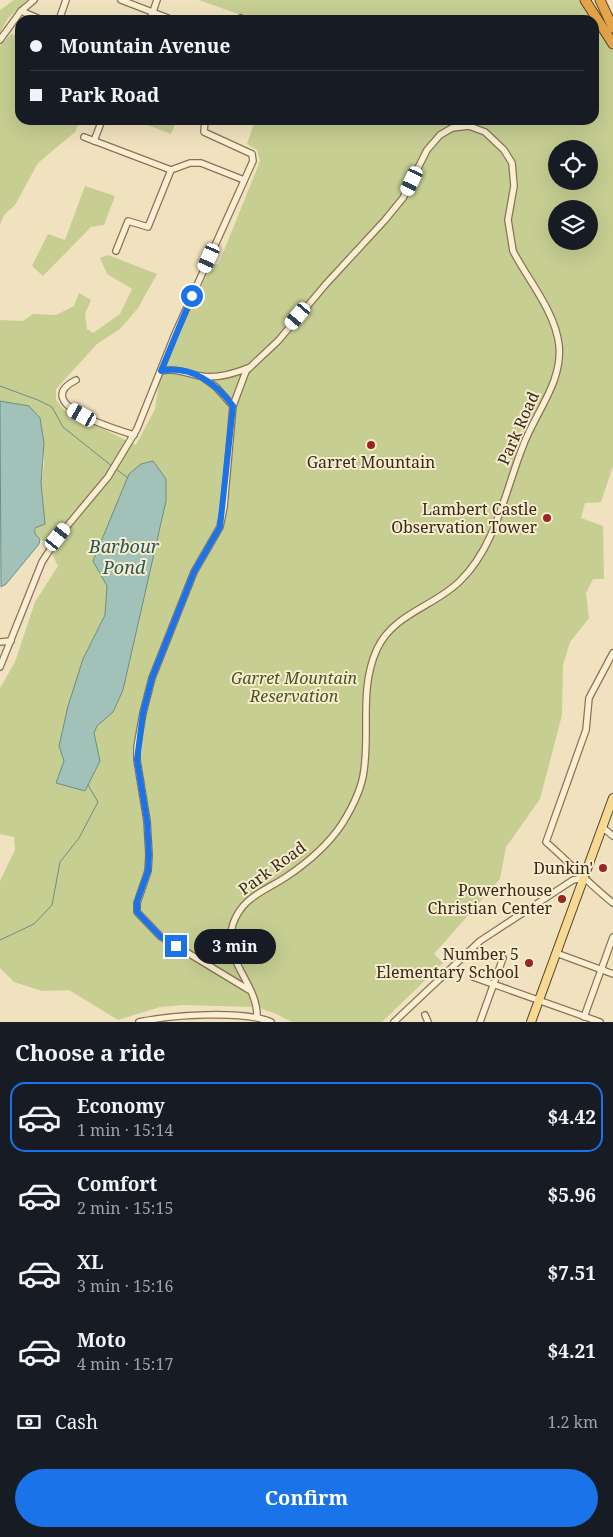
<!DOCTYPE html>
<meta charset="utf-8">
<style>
:root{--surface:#171b24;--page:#20242c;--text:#f1f3f6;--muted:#9ea1a6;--line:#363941;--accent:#1a73e8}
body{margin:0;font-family:"Noto Serif",serif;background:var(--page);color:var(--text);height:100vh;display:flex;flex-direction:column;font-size:19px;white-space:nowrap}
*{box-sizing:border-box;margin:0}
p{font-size:16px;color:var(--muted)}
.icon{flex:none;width:28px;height:28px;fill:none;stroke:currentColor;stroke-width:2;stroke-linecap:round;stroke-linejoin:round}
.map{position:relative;height:1022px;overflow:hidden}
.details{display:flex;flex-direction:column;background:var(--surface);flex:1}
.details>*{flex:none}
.hud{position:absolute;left:15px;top:15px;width:584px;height:110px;border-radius:15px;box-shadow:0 5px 20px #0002;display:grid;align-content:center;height:110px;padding:0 15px;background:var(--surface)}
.fabs{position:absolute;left:548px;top:140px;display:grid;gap:10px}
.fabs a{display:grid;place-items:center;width:50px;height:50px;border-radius:50%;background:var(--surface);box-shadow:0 5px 20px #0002;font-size:25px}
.end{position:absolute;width:22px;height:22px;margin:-11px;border:6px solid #1a73e8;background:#fff;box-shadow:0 0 0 2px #fff}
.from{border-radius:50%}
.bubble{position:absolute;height:35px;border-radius:18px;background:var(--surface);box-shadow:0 5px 20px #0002;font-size:16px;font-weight:700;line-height:35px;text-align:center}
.car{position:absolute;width:15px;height:30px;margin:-15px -8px;border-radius:6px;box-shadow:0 0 4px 1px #0007;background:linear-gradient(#fff 24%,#345 0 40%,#fff 0 76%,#345 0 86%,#fff 0)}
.hud b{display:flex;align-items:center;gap:18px;height:48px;font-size:19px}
.hud b+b{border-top:1px solid var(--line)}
.hud i{width:12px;height:12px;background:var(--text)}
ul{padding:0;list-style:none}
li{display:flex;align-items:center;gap:15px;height:70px;margin:0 10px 8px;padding:0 5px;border:2px solid transparent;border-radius:15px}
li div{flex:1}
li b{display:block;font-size:19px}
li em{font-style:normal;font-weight:700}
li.active{border-color:var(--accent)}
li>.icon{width:45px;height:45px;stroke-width:1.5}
h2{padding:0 15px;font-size:22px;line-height:60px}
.pay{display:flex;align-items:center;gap:12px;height:55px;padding:0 15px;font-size:19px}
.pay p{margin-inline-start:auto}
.action{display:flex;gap:10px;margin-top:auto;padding:10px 15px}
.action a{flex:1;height:58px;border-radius:30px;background:var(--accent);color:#fff;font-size:20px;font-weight:700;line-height:58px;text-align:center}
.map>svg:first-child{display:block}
.green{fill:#c6ce92;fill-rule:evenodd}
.water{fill:#a2c1b9;stroke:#698f87}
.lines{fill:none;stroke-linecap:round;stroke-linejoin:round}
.stream{stroke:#698f87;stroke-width:1}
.minor-casing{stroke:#897356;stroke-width:8}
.major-casing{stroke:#56402b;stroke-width:10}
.highway-casing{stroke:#56402b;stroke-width:11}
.minor{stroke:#faefd2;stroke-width:5.5}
.major{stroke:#f6da93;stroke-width:8}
.highway{stroke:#e5a549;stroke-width:9}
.route{stroke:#1a73e8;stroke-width:6}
.poi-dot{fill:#9b2523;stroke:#f7ecce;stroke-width:2}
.labels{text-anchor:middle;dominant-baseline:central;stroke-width:4;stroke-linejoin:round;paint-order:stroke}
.street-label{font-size:16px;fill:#382a1b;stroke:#f7ecce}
.poi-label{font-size:16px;fill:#382a1b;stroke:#f7ecce;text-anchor:end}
.park-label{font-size:16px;font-style:italic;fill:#475521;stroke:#f7ecce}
.water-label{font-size:18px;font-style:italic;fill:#2a5857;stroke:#f7ecce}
</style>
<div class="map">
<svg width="613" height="1022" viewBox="0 0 613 1022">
<rect width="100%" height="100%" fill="#f0e2be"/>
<g class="green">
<polygon points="14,0 27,0 8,18 0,33 0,10"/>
<path d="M199,0H583L613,49V466L601,502L585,503L581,518L603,526L604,579H593L586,593L589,618L570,642L563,665L562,715L540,799L506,847L500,879L434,954L443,963L382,1022H292L274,1013L256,1007L183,1005L160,1007L118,1020L69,990L42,991L14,982L0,968V881L15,850L14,837L0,834V688L15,662L35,602L58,566L47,544L35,534L43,499L41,483L44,465V443L40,419L0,401V320L23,321L33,314L56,315L74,306L79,293L91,300L85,314L87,329L93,333L120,314L132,289L107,274L100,258L108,255L157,274L138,308L120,329L97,344L56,389V400L64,410L136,445L155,409L159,382L168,356L211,266L218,264L221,258L260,161L257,150L247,144L255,120H594V20H255ZM556,149H589V181H556ZM556,209H589V241H556Z"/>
<polygon points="11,34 20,37 20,120 80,120 75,132 38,163 15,205 4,215 0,225 0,46"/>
<polygon points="134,120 177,120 171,134"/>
<polygon points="85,186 115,196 104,225 91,227 43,276 32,266 48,234 65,240"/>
</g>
<g class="water">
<polygon points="0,401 29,406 40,418 44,443 41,483 45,524 35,528 35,534 40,539 39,544 6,584 1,587"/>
<polygon points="153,461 166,479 166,501 123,690 113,712 97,726 94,733 100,761 85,791 56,783 64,761 59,746 68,706 83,659 105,615 107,586 93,561 129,474 141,464"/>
</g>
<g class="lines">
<g class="stream">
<polyline points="0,386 38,400 52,407 63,427 113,467"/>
<polyline points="116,469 128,478"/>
<polyline points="0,940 34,924 52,905 60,862 79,838 98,802 88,785"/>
</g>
<g class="minor-casing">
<g id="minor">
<polyline points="121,0 173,20"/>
<polyline points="21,11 42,20"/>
<polyline points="59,20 66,0"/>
<polyline points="150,20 157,0"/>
<polyline points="240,20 241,18"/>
<polyline points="0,40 21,11 34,0"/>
<polyline points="84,137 171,170 190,163 201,163 244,180"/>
<polyline points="94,141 102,120"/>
<polyline points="116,251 128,221 148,227 171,170"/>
<path d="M161,371C176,368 186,373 200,376C216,379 233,374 248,368"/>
<polyline points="201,376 216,387 233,406"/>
<path d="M76,380C29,404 115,429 134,435"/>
<polyline points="0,642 11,641"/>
<path d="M613,653L589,698L586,730L546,842C569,862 589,884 613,903"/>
<polyline points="0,667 42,562 58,537 108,477 137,429 175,334 253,161 252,154 204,132 205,120"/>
<polyline points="602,827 613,836"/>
<polyline points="556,953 613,974"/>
<polyline points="473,977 600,1022"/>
<path d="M249,990L160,936L137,912V903L148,871L149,855L147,821L137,760V747L143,713L152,678L194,572L220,527L224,507L233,406L246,371L278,341L326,284L385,220L403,198L427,150L440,135L452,128L469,126L485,132L504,150L512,163L514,186L508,220L513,251C528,280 555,311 559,345C563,382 535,413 523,446C505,491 496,546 460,581C434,607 394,613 377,649C359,689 370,728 364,770C362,789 352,808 342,824C328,845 307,863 286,877C265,891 242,897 233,924C221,960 258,983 257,1017"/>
<polyline points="425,1015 428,1022"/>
<polyline points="584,1017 613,937"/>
<path d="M139,1022C170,1015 243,1010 271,1022"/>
<polyline points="394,1022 480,941 573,880 583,878"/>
<polyline points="480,1022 503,958"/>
</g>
</g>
<g class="major-casing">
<polyline id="major" points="531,1022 613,798"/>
</g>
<g class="highway-casing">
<g id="highway">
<polyline points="585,0 613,44"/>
<polyline points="600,0 613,28"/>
</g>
</g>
<use href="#minor" class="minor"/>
<use href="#major" class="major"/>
<use href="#highway" class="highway"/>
</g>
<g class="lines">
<path class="route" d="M176,946L160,936L137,912V902L148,871L149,855L147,821L137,760L143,713L152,678L194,572L220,527L233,406C216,383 191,365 161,371L192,296"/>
</g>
<g class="poi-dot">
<circle cx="371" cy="445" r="5"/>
<circle cx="547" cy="518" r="5"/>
<circle cx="603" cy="868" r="5"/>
<circle cx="562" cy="899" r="5"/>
<circle cx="529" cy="963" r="5"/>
</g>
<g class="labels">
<g class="street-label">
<text transform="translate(518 428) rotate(-66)">Park Road</text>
<text transform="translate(272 868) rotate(-36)">Park Road</text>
</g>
<g class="poi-label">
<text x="371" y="462" text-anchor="middle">Garret Mountain</text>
<text x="537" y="509">Lambert Castle<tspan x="537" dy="18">Observation Tower</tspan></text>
<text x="593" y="868">Dunkin'</text>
<text x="552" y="890">Powerhouse<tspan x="552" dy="18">Christian Center</tspan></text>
<text x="519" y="954">Number 5<tspan x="519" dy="18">Elementary School</tspan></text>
</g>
<g class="park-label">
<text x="294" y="678">Garret Mountain<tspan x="294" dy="18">Reservation</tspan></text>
</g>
<g class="water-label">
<text x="124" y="546">Barbour<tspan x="124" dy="21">Pond</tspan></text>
</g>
</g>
</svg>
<div class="fabs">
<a><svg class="icon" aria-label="locate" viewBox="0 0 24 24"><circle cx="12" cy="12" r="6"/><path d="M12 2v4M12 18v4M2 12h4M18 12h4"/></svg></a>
<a><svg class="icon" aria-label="layers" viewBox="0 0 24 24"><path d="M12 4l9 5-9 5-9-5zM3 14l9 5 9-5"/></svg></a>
</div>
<i class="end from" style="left:192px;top:296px"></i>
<i class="end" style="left:176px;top:946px"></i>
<div class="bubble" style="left:194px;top:929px;width:82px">3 min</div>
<i class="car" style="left:412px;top:181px;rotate:205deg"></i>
<i class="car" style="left:209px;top:258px;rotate:204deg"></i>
<i class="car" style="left:298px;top:316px;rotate:220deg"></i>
<i class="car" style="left:82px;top:415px;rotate:299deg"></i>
<i class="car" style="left:58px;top:537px;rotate:38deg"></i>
<div class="hud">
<b><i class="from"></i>Mountain Avenue</b>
<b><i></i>Park Road</b>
</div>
</div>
<section class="details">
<h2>Choose a ride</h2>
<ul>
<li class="active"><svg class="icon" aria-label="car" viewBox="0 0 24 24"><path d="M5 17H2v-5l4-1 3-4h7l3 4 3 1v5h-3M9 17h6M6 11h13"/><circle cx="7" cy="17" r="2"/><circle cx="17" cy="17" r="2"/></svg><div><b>Economy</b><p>1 min · 15:14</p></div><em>$4.42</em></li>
<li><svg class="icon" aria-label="car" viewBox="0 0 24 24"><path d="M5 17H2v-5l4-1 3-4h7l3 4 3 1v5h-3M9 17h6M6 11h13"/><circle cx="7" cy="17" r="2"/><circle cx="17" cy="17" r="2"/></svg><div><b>Comfort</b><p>2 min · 15:15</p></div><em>$5.96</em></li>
<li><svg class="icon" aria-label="car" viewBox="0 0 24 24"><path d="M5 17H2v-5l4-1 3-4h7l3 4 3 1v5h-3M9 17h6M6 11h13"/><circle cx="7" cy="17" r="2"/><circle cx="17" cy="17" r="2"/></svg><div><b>XL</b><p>3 min · 15:16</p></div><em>$7.51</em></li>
<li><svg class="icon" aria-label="car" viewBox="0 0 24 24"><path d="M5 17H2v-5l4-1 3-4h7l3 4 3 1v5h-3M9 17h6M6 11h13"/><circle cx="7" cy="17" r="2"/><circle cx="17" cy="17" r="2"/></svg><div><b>Moto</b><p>4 min · 15:17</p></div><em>$4.21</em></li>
</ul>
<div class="pay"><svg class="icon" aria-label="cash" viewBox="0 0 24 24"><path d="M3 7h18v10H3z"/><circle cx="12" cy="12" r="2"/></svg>Cash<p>1.2 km</p></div>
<div class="action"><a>Confirm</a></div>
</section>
